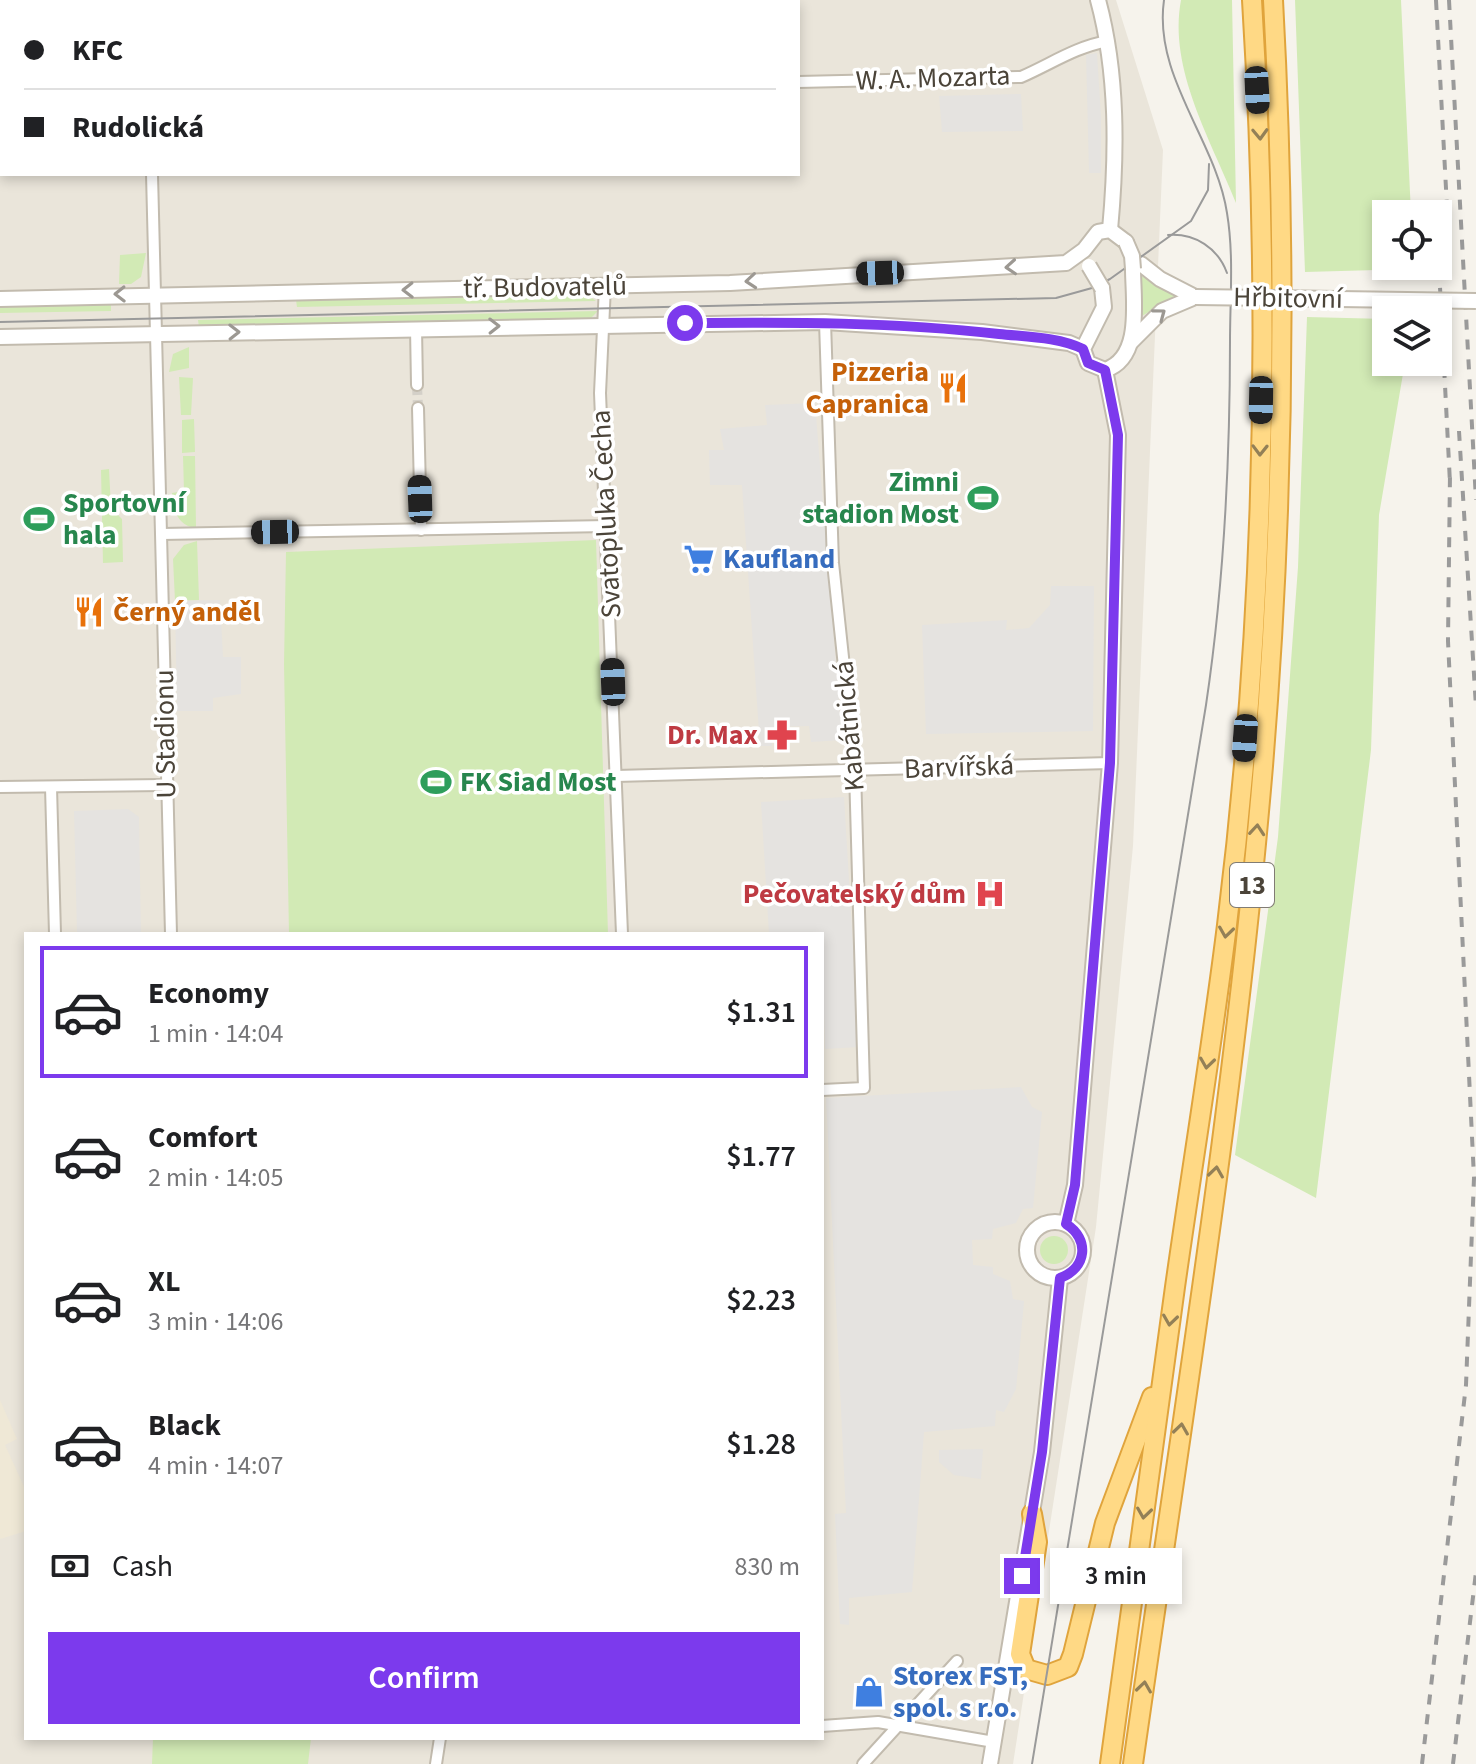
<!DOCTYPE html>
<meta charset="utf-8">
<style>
:root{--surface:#fff;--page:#f6f6f6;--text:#202124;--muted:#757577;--line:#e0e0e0;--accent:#7c3aed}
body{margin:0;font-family:"Source Sans 3",sans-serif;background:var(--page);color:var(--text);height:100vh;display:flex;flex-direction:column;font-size:30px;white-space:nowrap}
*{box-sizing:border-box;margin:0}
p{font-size:26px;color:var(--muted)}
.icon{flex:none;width:44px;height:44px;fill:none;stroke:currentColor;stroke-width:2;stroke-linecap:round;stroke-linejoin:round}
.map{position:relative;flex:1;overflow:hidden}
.sheet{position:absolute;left:24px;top:932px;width:800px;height:808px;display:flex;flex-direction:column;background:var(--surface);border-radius:0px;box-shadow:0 4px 12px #0003}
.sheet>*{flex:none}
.hud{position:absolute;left:0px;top:0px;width:800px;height:176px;box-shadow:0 4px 12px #0003;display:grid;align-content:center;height:176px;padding:0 24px;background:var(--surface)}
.buttons{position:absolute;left:1372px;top:200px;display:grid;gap:16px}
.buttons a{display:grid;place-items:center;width:80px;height:80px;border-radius:0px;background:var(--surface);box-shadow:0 4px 12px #0003;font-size:40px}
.end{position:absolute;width:36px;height:36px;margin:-18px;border:10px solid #7c3aed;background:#fff;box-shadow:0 0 0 4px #fff}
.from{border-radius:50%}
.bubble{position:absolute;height:56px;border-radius:0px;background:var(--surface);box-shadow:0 4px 12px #0003;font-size:26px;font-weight:600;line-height:56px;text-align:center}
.car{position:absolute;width:24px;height:48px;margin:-24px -12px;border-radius:10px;box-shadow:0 0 6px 2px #0007;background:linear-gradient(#222 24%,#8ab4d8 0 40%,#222 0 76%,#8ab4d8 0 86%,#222 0)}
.hud b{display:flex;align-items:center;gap:28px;height:76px;font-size:30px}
.hud b+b{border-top:2px solid var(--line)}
.hud i{width:20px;height:20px;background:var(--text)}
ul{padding:14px 0 0;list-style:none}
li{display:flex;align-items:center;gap:24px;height:132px;margin:0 16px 12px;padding:0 8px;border:4px solid transparent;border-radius:0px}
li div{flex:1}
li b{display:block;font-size:30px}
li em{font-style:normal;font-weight:600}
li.selected{border-color:var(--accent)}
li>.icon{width:72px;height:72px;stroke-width:1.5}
.pay{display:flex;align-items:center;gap:20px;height:88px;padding:0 24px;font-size:30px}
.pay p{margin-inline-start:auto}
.action{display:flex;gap:16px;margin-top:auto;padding:16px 24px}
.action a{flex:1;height:92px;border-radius:0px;background:var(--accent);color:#fff;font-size:32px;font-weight:600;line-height:92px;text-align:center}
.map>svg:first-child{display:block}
.residential{fill:#eae5da;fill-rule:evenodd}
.education{fill:#efe8d6}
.green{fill:#d2eab5}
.parking{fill:#e5e3e0}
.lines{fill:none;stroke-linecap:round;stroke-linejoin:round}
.minor-tunnel{stroke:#d4d0c8;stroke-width:10;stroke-dasharray:10 5;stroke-linecap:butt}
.minor-casing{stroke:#c2bbae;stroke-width:14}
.tertiary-casing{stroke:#c2bbae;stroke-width:18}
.trunk-casing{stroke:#e0a43c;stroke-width:22}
.minor{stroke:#fff;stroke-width:10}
.tertiary{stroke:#fff;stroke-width:14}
.trunk{stroke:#ffd985;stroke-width:18}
.tram{stroke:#9a9a9a;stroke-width:2}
.rail{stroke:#9a9a9a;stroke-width:4;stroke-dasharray:10 10;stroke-linecap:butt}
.tertiary-bridge-casing{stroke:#c2bbae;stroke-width:18;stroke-linecap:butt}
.tertiary-bridge{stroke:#fff;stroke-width:14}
.oneway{stroke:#938057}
.oneway2{stroke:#9c9892}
.route{stroke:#7c3aed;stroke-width:10}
.labels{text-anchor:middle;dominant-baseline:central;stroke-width:7;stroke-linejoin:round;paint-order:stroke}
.shield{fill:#fff;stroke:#817c74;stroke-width:2}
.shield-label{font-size:26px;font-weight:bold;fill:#4b4439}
.street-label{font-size:28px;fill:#4b4439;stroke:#fff}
.food-label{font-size:28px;font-weight:bold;fill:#c56008;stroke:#fff;text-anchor:end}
.leisure-label{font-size:28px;font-weight:bold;fill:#27864d;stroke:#fff;text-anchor:start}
.shop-label{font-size:28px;font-weight:bold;fill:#366cbe;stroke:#fff;text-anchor:start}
.health-label{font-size:28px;font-weight:bold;fill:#be3a42;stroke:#fff;text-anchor:end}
</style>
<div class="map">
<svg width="1476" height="1764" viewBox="0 0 1476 1764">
<rect width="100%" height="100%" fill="#f6f3ec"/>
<path class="residential" d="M0,0H1116L1163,150L1133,846L1096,1227L1013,1764H0ZM2,2H798V174H2ZM26,934H822V1738H26Z"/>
<polygon class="education" points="0,1400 17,1439 5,1445 26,1491 26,1531 0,1539"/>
<g class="green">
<path d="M1181,0H1232L1236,203C1211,140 1168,69 1181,0Z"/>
<polygon points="1295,0 1401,0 1411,214 1386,214 1386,266 1413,266 1413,269 1305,272"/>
<polygon points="146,253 141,277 131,284 119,284 120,255"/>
<polygon points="1142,276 1175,296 1142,316 1141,315"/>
<polygon points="586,294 596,301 297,307 296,300"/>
<polygon points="111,305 111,311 0,313 0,306"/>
<polygon points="598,311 591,318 199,327 198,320"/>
<polygon points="1307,317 1386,319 1386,362 1405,362 1379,515 1371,750 1316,1198 1235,1155 1278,837 1298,567"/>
<polygon points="189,347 189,368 169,372 173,354"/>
<polygon points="179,377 193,378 191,415 181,415"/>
<polygon points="194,419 195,452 182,453 182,420"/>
<path d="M183,456H195L196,528C177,526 173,509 172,493L184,491Z"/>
<polygon points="109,469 111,508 122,519 123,562 103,563 101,470"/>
<polygon points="596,540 608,934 289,934 284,664 286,552"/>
<polygon points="197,541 199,600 175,601 173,559 184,545"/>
<circle cx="1054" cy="1250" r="14"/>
<polygon points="153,1738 311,1738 308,1764 152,1764"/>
</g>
<g class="parking">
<polygon points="1097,53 1101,116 1101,173 1089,173 1086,55"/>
<polygon points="1021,94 1023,131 942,132 939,96"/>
<polygon points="815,403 842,740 811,742 809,726 772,727 772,746 760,746 742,485 710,485 709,450 724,450 720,429 767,425 765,405"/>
<polygon points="1051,586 1094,586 1093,731 926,734 922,625 1007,620 1006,630 1029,628 1050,605"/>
<polygon points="220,600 223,657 241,657 241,694 213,698 213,711 177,711 175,601"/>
<polygon points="844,797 859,1047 825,1049 822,934 769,934 761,802"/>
<polygon points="128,809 139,817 141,934 77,934 74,811"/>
<polygon points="1021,1087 1032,1107 1042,1112 1033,1208 1023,1209 1016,1223 993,1229 992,1239 972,1240 973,1265 993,1267 993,1274 1010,1281 1013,1299 1024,1301 1016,1389 1004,1412 996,1410 995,1426 924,1432 912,1592 849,1598 849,1625 840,1624 835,1514 846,1513 826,1098"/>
<polygon points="983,1449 981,1479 954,1475 939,1462 939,1450"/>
</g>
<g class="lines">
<polyline class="minor-tunnel" points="417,385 418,408"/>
<g class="minor-casing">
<g id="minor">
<polyline points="142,0 143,2"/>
<polyline points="400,2 402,0"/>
<path d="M798,82L1021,77C1051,64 1075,47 1108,41"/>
<polyline points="0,104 2,104"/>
<polyline points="152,174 171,934"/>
<polyline points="605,286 600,393 622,934"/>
<polyline points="416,328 417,385"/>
<polyline points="418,408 421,530"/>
<polyline points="162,534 608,526"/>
<polyline points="616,776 1110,763"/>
<polyline points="0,787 164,785"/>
<polyline points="51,787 55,934"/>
<polyline points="822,1090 864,1088 855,770 833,563 825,322"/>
<polyline points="822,1726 878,1722 994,1742"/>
<polyline points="436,1764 440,1738"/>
<polyline points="863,1764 957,1661"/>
</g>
</g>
<g class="tertiary-casing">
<g id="tertiary">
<path d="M1098,0C1118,74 1117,154 1110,230"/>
<polyline points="1141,264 1160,279 1195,297"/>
<path d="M1102,288L1104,307L1083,349L1088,363L1105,370C1143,358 1133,300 1133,269"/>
<polyline points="0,299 730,283 1066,263 1084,250 1098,232 1110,230 1126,242"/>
<polyline points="0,337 825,322 982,332 1069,343 1083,349"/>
<polyline points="1131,342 1162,311 1195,297"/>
<circle cx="1055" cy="1250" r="28"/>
<polyline points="1066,1224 1075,1185 1110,763 1118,435 1105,370"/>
<polyline points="990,1764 1042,1452 1060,1278"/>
</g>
</g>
<g class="trunk-casing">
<g id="trunk">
<polyline points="1032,1514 1037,1542 1020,1654 1026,1669 1047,1675 1068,1667 1073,1654 1105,1523 1152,1397"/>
<path d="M1110,1764C1131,1605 1152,1446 1175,1287C1192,1167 1212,1046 1227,925C1265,619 1271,307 1252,0"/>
<path d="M1133,1764C1180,1432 1235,1100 1263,766C1284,510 1287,256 1273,0"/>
</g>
</g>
<use href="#minor" class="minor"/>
<use href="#tertiary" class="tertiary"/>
<use href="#trunk" class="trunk"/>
<g class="tram">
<path d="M1168,235C1195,233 1218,248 1227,273"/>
<polyline points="0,322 1056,298 1092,288 1110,279 1191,221 1208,190 1209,164"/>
<path d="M1032,1764L1206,705C1224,584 1230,463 1230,341C1230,299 1234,255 1227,213C1216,140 1153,77 1164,0"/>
</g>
<g class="rail">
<polyline points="1436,0 1450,264"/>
<polyline points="1449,0 1476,500"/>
<polyline points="1438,248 1450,483"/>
<polyline points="1459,431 1476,707"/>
<polyline points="1422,1764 1466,1385 1474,1178 1448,641 1450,474"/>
<polyline points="1453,1764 1476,1572"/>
</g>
<g class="tertiary-bridge-casing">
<g id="tertiary-bridge">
<polyline points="1126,242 1132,256 1133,269"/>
<polyline points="1089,266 1102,288"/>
<polyline points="1195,297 1476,301"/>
</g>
</g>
<use href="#tertiary-bridge" class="tertiary-bridge"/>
</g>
<defs><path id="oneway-chevron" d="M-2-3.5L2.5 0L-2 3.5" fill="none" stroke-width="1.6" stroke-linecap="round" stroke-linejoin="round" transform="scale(2)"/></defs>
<g class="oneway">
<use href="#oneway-chevron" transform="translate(1260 134) rotate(88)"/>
<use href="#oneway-chevron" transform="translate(1260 450) rotate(91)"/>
<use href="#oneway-chevron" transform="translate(1257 830) rotate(-85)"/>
<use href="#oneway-chevron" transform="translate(1226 932) rotate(98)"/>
<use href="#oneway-chevron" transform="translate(1207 1063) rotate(98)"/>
<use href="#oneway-chevron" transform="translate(1216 1172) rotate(-82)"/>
<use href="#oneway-chevron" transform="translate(1170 1320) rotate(98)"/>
<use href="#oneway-chevron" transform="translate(1181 1429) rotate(-82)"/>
<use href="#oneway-chevron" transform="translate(1144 1513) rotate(98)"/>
<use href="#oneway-chevron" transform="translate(1144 1687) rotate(-82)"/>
</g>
<g class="oneway2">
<use href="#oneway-chevron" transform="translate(1011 267) rotate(176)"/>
<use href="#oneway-chevron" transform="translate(751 281) rotate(175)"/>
<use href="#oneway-chevron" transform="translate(408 290) rotate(179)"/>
<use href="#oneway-chevron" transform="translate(120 294) rotate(179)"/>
<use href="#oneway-chevron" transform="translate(1160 314) rotate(-37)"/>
<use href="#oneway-chevron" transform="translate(494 326) rotate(-1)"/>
<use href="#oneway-chevron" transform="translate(234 332) rotate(-1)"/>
</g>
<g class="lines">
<path class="route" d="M685,323C790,322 894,322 999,334C1027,337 1058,337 1083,349L1088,363L1105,370L1118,435L1110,763L1075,1185L1066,1224C1090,1239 1087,1268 1060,1278L1042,1452L1022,1576"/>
</g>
<defs>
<g id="restaurant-bare" transform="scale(2.4)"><path d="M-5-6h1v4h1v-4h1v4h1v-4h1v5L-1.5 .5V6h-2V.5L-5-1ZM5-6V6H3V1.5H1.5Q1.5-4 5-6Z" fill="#e8710a" stroke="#fff" stroke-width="2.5" paint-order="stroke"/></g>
<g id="stadium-bare" transform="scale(2.4)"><path d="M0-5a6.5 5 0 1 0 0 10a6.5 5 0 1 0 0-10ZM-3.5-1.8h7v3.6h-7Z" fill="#2e9e5b" stroke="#fff" stroke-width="2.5" paint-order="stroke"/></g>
<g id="supermarket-bare" transform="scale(2.4)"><path d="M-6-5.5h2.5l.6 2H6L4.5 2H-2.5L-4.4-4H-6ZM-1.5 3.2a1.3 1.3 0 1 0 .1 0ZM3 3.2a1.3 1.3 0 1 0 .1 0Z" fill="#3f7fe0" stroke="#fff" stroke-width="2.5" paint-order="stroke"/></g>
<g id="pharmacy-bare" transform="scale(2.4)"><path d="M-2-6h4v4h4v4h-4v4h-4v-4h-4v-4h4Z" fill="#e0444e" stroke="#fff" stroke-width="2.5" paint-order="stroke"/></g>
<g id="hospital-bare" transform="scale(2.4)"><path d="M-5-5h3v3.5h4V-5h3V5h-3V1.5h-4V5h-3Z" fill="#e0444e" stroke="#fff" stroke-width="2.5" paint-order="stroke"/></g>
<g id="shop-bare" transform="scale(2.4)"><path d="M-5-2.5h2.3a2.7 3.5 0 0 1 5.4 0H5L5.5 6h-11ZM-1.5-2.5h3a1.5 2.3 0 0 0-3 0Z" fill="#3f7fe0" stroke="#fff" stroke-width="2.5" paint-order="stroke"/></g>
</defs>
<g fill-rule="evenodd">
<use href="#restaurant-bare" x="953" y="388"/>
<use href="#stadium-bare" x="983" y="498"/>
<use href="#stadium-bare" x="39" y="519"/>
<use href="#supermarket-bare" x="699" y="559"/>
<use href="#restaurant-bare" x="89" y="612"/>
<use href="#pharmacy-bare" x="782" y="735"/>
<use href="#stadium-bare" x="436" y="782"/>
<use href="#hospital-bare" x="990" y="894"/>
<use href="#shop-bare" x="869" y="1692"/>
</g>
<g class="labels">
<rect class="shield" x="1230" y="863" width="44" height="44" rx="6"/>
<g class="shield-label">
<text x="1252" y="885">13</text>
</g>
<g class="street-label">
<text transform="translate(933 78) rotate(-2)">W. A. Mozarta</text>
<text transform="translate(545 287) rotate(-1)">tř. Budovatelů</text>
<text transform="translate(1288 298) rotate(1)">Hřbitovní</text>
<text transform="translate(606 514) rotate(-93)">Svatopluka Čecha</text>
<text transform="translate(849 726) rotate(-95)">Kabátnická</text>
<text transform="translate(165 734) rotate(-91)">U Stadionu</text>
<text transform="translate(959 767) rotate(-2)">Barvířská</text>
</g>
<g class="food-label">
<text x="929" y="372">Pizzeria<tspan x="929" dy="32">Capranica</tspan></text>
<text x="113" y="612" text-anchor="start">Černý anděl</text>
</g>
<g class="leisure-label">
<text x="959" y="482" text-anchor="end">Zimni<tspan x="959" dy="32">stadion Most</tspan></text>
<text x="63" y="503">Sportovní<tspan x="63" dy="32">hala</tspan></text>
<text x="460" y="782">FK Siad Most</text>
</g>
<g class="shop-label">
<text x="723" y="559">Kaufland</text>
<text x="893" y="1676">Storex FST,<tspan x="893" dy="32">spol. s r.o.</tspan></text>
</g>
<g class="health-label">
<text x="758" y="735">Dr. Max</text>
<text x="966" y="894">Pečovatelský dům</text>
</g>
</g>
</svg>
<div class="buttons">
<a><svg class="icon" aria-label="locate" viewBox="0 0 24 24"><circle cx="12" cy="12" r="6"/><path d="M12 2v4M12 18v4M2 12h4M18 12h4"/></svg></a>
<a><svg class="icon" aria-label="layers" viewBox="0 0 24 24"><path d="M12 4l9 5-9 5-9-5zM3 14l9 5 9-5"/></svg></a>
</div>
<i class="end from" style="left:685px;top:323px"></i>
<i class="end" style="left:1022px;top:1576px"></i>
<div class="bubble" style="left:1050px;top:1548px;width:132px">3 min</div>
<i class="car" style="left:1257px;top:90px;rotate:177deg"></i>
<i class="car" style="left:880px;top:273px;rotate:268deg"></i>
<i class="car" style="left:1261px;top:400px;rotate:181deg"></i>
<i class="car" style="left:420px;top:499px;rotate:358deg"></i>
<i class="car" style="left:275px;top:532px;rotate:269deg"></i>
<i class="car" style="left:613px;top:682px;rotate:358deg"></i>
<i class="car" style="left:1245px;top:738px;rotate:184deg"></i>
<div class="hud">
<b><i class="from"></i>KFC</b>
<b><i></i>Rudolická</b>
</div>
<section class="sheet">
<ul>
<li class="selected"><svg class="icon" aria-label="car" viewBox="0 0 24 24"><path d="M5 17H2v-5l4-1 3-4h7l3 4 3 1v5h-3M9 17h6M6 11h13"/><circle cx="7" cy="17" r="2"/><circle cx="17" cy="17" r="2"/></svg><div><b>Economy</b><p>1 min · 14:04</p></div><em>$1.31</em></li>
<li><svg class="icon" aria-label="car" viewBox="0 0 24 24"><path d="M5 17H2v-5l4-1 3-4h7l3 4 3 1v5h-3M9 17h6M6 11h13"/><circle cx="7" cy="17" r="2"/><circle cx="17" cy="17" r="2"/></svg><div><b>Comfort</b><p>2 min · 14:05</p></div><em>$1.77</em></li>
<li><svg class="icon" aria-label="car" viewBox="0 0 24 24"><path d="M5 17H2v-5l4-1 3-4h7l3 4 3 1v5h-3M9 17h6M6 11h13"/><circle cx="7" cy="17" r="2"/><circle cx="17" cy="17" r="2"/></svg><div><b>XL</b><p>3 min · 14:06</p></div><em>$2.23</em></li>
<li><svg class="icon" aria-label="car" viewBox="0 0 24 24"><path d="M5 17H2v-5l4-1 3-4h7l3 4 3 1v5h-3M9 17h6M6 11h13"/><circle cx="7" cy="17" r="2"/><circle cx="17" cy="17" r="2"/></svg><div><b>Black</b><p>4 min · 14:07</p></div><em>$1.28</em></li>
</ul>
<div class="pay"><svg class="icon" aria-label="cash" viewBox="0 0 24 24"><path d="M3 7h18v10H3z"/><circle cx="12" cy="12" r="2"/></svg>Cash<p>830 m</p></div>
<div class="action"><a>Confirm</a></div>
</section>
</div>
